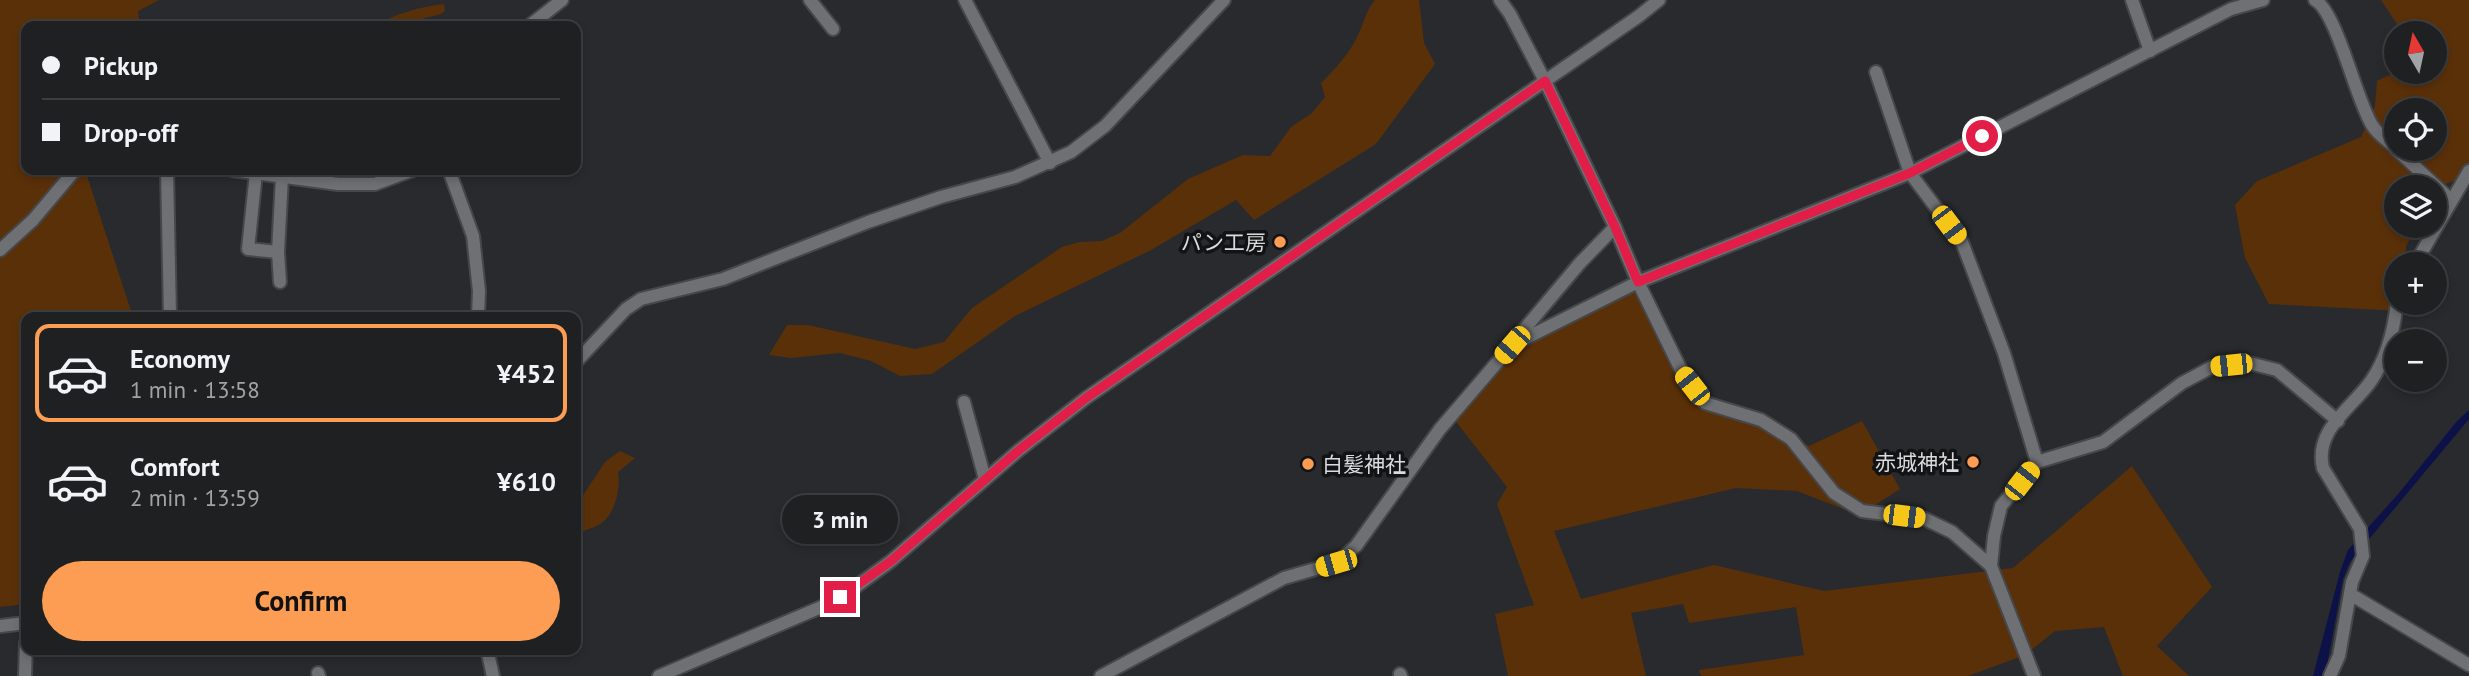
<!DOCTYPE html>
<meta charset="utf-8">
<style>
:root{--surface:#1f2022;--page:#27282a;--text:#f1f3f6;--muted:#a1a3a5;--line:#3c3e40;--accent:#fc9d53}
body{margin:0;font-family:"PT Sans","Noto Sans JP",sans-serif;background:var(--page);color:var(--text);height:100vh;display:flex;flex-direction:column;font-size:26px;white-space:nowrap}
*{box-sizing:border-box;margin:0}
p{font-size:23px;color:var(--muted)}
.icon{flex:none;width:38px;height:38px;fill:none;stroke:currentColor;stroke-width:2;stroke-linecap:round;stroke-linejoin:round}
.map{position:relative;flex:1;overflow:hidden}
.sheet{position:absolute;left:21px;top:312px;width:560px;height:343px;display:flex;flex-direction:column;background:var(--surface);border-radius:14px;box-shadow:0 4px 10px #0003,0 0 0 2px var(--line)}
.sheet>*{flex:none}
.top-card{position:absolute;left:21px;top:21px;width:560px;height:154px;border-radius:14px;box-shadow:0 4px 10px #0003,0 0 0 2px var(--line);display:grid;align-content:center;height:154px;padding:0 21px;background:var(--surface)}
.needle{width:46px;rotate:351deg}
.controls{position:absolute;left:2384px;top:21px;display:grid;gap:14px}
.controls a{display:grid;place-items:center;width:63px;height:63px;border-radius:50%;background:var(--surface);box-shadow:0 4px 10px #0003,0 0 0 2px var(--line);font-size:35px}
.end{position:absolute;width:32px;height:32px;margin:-16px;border:9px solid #e11d48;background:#fff;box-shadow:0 0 0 4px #fff}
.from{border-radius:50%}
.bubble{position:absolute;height:49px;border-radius:24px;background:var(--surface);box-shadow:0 4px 10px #0003,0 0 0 2px var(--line);font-size:23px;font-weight:700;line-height:49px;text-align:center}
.car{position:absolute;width:21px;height:42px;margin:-21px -10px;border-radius:9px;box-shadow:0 0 5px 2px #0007;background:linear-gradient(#f5c518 24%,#345 0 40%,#f5c518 0 76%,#345 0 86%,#f5c518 0)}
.top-card b{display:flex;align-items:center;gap:24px;height:66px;font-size:26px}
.top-card b+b{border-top:2px solid var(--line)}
.top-card i{width:18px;height:18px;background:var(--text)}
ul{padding:12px 0 0;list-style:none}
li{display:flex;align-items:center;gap:21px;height:98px;margin:0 14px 10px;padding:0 7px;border:4px solid transparent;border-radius:14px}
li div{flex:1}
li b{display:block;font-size:26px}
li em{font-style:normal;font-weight:700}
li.on{border-color:var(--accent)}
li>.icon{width:63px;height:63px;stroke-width:1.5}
.primary-button{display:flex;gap:14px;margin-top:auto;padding:14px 21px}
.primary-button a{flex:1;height:80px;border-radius:42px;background:var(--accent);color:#111;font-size:28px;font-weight:700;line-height:80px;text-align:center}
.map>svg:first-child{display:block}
.green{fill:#5a3009;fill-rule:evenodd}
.water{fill:#0c1148}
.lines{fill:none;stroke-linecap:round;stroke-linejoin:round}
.minor-casing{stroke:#46474a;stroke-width:16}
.minor{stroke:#6e7074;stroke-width:12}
.route{stroke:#e11d48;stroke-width:9}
.poi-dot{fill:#fc9d53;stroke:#121314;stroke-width:2.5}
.labels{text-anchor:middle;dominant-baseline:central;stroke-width:7;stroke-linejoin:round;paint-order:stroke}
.poi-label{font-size:21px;fill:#dbdbdd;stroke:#121314;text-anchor:end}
</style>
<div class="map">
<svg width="2469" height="676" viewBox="0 0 2469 676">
<rect width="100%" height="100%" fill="#292a2d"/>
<g class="green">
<polygon points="0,0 159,0 138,11 140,24 152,26 26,26 26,170 85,170 133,317 26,317 26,604 0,607"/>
<path d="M1375,0H1419L1424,43L1435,64L1376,144L1254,220L1236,200L1151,250L1015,316L932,374L900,376L871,361L840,353L791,358L769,355L787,325H808L915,349L944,342L972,308L1062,247L1079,242L1102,241L1120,233L1188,179L1243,155L1270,156L1291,127L1312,113L1325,97L1321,83C1335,69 1350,53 1358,35C1364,23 1366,10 1375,0Z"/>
<path d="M2381,0H2469V176L2439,186L2434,194V187H2396V226H2417L2406,246L2405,264H2396V303H2404L2403,311L2269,304L2245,258L2235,205L2257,181L2361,137L2375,106L2377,81L2396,72H2434V33H2403ZM2396,110H2434V149H2396Z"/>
<path d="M444,4L445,11C436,19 426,13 412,26H374C395,14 419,7 444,4Z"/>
<polygon points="1637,286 1692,386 1809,446 1862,421 1900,489 1859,515 1797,491 1736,488 1554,531 1581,599 1714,565 1824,591 2013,568 2132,466 2212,587 2157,646 2189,676 2123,676 2104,627 2055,631 2025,655 1968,676 1701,676 1699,670 1804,655 1796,607 1689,623 1683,604 1631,613 1646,676 1508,676 1495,614 1534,605 1497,504 1507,487 1454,419 1514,348"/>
<path d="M620,451L635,458L618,472C621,488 615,515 600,524C589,531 587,526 576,538V506L605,462Z"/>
</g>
<polygon class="water" points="2469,410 2469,419 2350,562 2343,579 2325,676 2313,676 2340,572 2348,550 2399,493 2457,421"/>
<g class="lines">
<g class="minor-casing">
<g id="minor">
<polyline points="810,0 833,29"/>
<polyline points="965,0 1050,163"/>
<polyline points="1500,0 1510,14 1545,81 1615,227 1638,282 1683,374 1705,403 1761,420 1791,439 1834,493 1862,511 1925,519 1952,532 1991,566 2034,676"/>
<polyline points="2132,0 2150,51"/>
<path d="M2315,0C2337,12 2356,100 2372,125C2377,134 2388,141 2396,148"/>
<polyline points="529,26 562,0"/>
<polyline points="1876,72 1910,173 1962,242 2004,353 2037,462"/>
<polyline points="2396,149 2451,200"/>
<polyline points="167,170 170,317"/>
<polyline points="232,170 338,184 375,184 413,170"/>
<polyline points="449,170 473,236 479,291 478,317"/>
<polyline points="256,173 248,249 278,252"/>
<polyline points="0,250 33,220 75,170"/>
<polyline points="2415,264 2469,171"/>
<polyline points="280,282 278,252 282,177"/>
<polyline points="1516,339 1580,263 1615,227"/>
<polyline points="576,362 626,309 641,299 723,279 868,222 941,197 1015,177 1071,152 1105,126 1224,0"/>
<polyline points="964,402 985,479"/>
<polyline points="1991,566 1994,536 2001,506 2037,462 2103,442 2182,383 2212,367 2249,363 2277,370 2338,421"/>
<polyline points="2350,594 2469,665"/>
<polyline points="0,626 26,623"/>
<polyline points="487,649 493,676"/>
<polyline points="318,673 319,676"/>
<polyline points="1400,674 1401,676"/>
<polyline points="25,676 26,643"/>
<polyline points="659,676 826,605 854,588 891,561 1018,451 1086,398 1639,16 1659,0"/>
<polyline points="1101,676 1284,578 1336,563 1356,546 1440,429 1512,345 1638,282 1910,173 2231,9 2263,0"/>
<path d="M2330,676L2339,656L2352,582L2363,556L2360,529L2323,468C2314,430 2351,409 2371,381C2387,358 2394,329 2397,303"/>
</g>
</g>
<use href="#minor" class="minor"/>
</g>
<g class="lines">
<polyline class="route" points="840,597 891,561 1018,451 1086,398 1545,81 1615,227 1638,282 1910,173 1982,136"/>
</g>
<g class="poi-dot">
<circle cx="1280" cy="242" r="7"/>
<circle cx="1973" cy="462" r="7"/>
<circle cx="1308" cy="464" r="7"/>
</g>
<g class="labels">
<g class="poi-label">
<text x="1266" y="242">パン工房</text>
<text x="1959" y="462">赤城神社</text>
<text x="1322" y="464" text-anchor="start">白髪神社</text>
</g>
</g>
</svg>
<div class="controls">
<a><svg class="needle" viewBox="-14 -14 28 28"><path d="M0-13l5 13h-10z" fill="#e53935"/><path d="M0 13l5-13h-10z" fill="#a1a3a5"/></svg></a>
<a><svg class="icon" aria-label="locate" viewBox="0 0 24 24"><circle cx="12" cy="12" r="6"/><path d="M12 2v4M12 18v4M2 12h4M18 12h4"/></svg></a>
<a><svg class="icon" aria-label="layers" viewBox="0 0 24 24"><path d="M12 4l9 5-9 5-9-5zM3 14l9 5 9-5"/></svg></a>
<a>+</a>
<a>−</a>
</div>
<i class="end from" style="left:1982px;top:136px"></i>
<i class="end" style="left:840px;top:597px"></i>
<div class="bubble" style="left:782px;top:495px;width:116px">3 min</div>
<i class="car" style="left:1949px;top:225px;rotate:143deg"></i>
<i class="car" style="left:1512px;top:345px;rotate:221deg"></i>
<i class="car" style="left:2231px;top:365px;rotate:264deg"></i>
<i class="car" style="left:1692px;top:386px;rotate:322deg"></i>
<i class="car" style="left:2022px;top:481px;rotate:38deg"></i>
<i class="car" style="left:1904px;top:516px;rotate:97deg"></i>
<i class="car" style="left:1336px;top:563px;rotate:254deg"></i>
<div class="top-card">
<b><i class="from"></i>Pickup</b>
<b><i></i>Drop-off</b>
</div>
<section class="sheet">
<ul>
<li class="on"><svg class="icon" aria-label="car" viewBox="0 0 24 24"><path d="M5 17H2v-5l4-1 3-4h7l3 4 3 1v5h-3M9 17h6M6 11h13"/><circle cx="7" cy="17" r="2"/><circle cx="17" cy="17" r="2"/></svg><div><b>Economy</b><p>1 min · 13:58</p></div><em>¥452</em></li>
<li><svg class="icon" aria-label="car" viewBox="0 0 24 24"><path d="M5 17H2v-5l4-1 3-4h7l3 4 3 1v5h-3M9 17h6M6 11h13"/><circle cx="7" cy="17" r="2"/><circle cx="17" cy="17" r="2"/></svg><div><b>Comfort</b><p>2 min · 13:59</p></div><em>¥610</em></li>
</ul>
<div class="primary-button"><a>Confirm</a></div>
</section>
</div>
